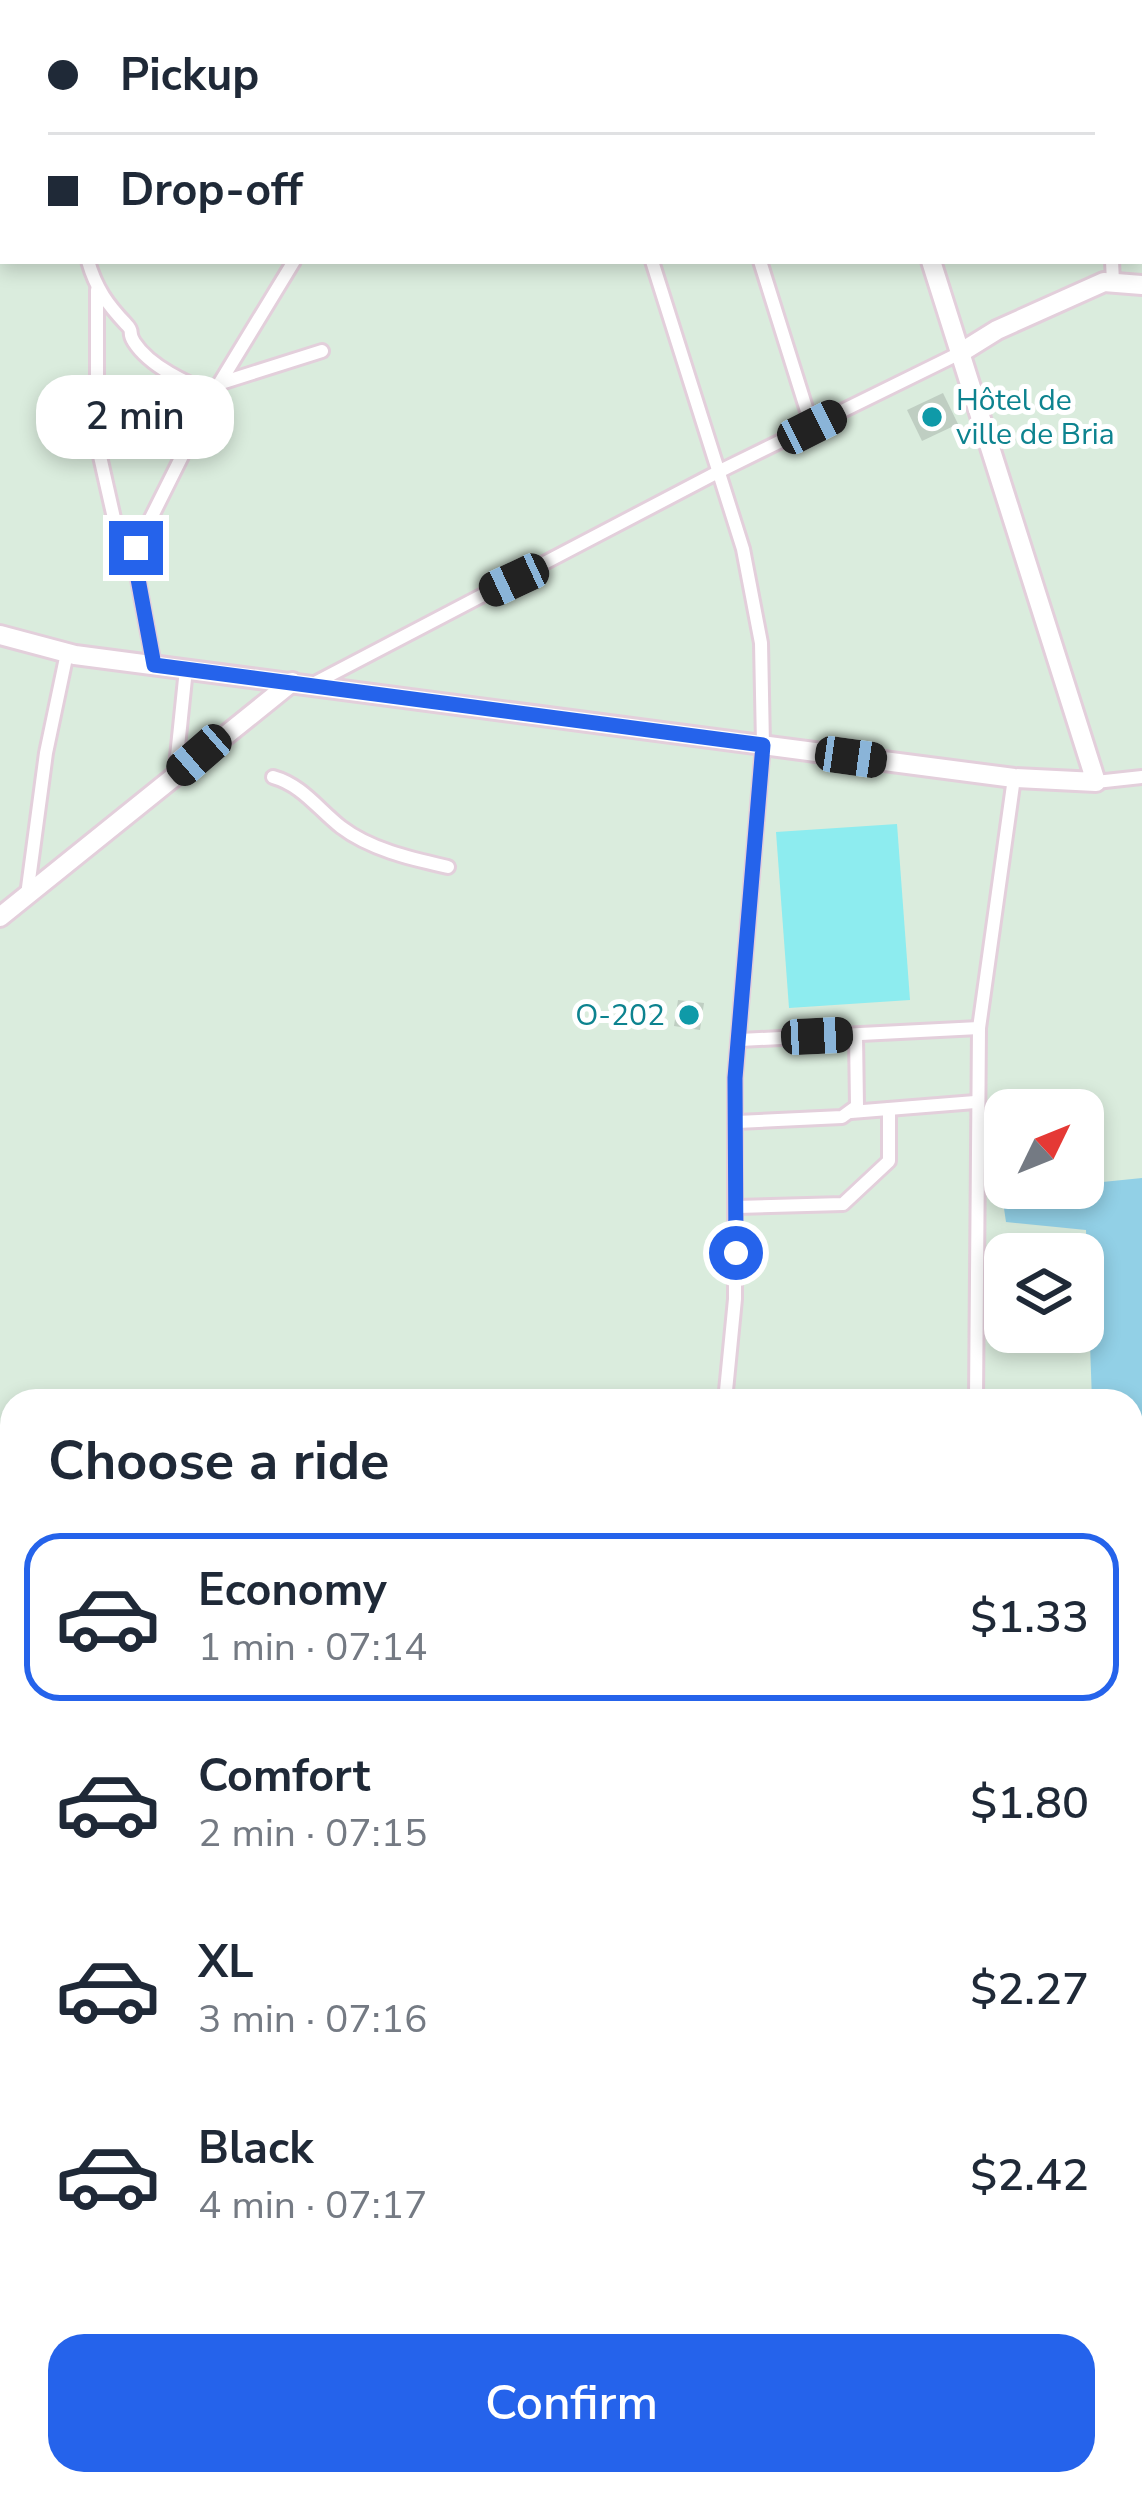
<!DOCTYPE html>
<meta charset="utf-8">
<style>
:root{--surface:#fff;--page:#f6f6f7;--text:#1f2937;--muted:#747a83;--line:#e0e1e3;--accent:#2563eb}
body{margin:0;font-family:"Nunito Sans",sans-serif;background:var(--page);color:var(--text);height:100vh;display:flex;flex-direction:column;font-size:45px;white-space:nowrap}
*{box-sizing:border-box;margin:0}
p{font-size:39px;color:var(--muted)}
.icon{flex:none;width:66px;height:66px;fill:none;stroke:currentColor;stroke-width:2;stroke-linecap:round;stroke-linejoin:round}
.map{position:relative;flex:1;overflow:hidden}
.sheet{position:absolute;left:0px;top:1389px;width:1143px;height:1107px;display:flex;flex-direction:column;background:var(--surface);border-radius:36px 36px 0 0;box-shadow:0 6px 18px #0003}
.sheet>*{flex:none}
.hud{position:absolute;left:0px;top:0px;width:1143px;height:264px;box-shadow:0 6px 18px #0003;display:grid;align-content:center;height:264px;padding:0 48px;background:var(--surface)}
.needle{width:78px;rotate:47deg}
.controls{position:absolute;left:984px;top:1089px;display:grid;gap:24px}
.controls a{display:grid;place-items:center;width:120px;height:120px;border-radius:24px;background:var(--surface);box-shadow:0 6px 18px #0003;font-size:60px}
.end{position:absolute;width:54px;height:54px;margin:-27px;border:15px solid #2563eb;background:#fff;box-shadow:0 0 0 6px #fff}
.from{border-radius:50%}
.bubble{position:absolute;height:84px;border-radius:36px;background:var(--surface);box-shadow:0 6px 18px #0003;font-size:39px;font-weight:600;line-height:84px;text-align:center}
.car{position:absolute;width:36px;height:72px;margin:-36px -18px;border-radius:15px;box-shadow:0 0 9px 3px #0007;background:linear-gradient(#222 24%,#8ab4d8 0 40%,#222 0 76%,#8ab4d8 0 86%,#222 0)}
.hud b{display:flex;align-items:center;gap:42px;height:114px;font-size:45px}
.hud b+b{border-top:3px solid var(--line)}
.hud i{width:30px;height:30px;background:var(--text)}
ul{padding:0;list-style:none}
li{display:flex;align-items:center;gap:36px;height:168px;margin:0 24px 18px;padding:0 24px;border:6px solid transparent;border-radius:36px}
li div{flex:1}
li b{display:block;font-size:45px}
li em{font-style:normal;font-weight:600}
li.current{border-color:var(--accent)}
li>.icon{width:108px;height:108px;stroke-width:1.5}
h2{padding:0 48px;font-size:54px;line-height:144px}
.action{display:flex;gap:24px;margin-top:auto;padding:24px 48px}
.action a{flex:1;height:138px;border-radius:36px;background:var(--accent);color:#fff;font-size:48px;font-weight:600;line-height:138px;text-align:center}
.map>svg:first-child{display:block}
.green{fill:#92d0e6}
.pitch{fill:#8decef}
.building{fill:#bfcec2}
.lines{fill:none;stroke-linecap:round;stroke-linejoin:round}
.street-casing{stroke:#e3cfdb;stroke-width:18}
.secondary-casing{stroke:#e3cfdb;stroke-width:24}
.street{stroke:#fff;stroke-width:12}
.secondary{stroke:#fff;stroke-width:18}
.route{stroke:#2563eb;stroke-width:15}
.culture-dot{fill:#0f9aa8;stroke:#fff;stroke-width:4.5}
.labels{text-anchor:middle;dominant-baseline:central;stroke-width:10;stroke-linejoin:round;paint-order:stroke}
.culture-label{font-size:30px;fill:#0d838f;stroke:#fff;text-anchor:start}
</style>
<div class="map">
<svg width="1142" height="2494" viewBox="0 0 1142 2494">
<rect width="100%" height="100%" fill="#daecdd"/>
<polygon class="green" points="1142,1178 1142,1763 1131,1764 1131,1401 1092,1401 1086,1230 1006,1222 1001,1188 1083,1188 1083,1184"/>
<polygon class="pitch" points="897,824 910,1000 789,1008 776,832"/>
<g class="building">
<polygon points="943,393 958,424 922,441 907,410"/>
<polygon points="678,1000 704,1003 700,1030 674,1026"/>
</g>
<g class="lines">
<g class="street-casing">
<g id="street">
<polyline points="569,0 570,3"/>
<polyline points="679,0 680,3"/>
<polyline points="1052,0 1053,3"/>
<polyline points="1140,49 1142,48"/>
<polyline points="0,126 3,126"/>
<polyline points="1140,234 1142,234"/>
<path d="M88,261C96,289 108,305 126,324C135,333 127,331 134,342C150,367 187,383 213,394"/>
<polyline points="652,261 743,549 761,643 763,745 735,1078 735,1299 725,1401"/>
<polyline points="760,261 812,427"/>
<polyline points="1112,261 1113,282"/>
<polyline points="97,290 97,443 116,527 135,561"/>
<polyline points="221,383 322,351"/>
<polyline points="154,665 136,569 136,548 213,394 294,261"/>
<polyline points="313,684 718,472 960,353"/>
<polyline points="175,776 186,669"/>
<path d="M273,777C302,785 318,809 341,827C371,850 413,859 448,867"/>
<polyline points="1096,782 1142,777"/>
<polyline points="27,895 46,753 67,653"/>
<polyline points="740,1040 979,1028"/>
<polyline points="851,1112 975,1102"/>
<polyline points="737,1122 842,1117 857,1106 856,1035"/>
<polyline points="737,1207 843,1204 889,1161 889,1109"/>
<polyline points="976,1401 979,1028 1014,778"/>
<polyline points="1131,1872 1142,1878"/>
<polyline points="1131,1955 1141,1975"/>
<polyline points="1131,2035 1142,2035"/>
<polyline points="1024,2484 1025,2494"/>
<polyline points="10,2494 42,2484"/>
</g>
</g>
<g class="secondary-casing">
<g id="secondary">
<polyline points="849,0 850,3"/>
<polyline points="960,353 997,330 1104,282 1142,285"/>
<polyline points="0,635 75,655 1014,778 1096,782 931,261"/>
<polyline points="0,917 292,682"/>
</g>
</g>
<use href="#street" class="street"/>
<use href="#secondary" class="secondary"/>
</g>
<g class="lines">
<polyline class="route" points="136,548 136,568 154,665 763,745 735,1078 736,1253"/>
</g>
<g class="culture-dot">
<circle cx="932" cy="417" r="12"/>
<circle cx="689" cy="1015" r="12"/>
</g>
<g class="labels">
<g class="culture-label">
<text x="956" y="400">Hôtel de<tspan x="956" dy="34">ville de Bria</tspan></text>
<text x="665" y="1015" text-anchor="end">O-202</text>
</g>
</g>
</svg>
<div class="controls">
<a><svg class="needle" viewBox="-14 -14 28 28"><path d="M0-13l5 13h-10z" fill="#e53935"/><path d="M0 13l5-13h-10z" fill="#747a83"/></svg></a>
<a><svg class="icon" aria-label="layers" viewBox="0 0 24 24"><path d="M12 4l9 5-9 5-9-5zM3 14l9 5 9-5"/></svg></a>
</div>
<i class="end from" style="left:736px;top:1253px"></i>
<i class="end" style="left:136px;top:548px"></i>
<div class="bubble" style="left:36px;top:375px;width:198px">2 min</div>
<i class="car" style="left:812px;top:427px;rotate:63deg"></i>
<i class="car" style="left:514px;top:580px;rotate:245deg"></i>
<i class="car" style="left:199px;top:755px;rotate:229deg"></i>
<i class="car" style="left:851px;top:757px;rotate:98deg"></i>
<i class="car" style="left:817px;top:1036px;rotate:87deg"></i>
<div class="hud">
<b><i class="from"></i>Pickup</b>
<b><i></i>Drop-off</b>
</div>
<section class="sheet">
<h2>Choose a ride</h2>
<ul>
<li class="current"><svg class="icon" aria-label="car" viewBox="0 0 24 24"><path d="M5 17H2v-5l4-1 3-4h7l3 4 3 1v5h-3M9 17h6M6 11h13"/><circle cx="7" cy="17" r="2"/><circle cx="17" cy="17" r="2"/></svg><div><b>Economy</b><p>1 min · 07:14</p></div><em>$1.33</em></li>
<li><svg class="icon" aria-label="car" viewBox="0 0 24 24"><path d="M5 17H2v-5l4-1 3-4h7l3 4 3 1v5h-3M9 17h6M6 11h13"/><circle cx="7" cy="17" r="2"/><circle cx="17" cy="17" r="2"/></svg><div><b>Comfort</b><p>2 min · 07:15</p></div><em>$1.80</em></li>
<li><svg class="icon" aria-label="car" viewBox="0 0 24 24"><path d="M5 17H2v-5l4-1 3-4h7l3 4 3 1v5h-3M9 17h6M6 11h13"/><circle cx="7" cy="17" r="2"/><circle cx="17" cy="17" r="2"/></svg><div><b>XL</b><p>3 min · 07:16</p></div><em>$2.27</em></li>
<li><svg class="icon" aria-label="car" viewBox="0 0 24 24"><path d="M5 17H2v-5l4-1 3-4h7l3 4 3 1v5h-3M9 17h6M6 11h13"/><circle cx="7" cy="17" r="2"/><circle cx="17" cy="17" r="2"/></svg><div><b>Black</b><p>4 min · 07:17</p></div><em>$2.42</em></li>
</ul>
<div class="action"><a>Confirm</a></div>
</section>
</div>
